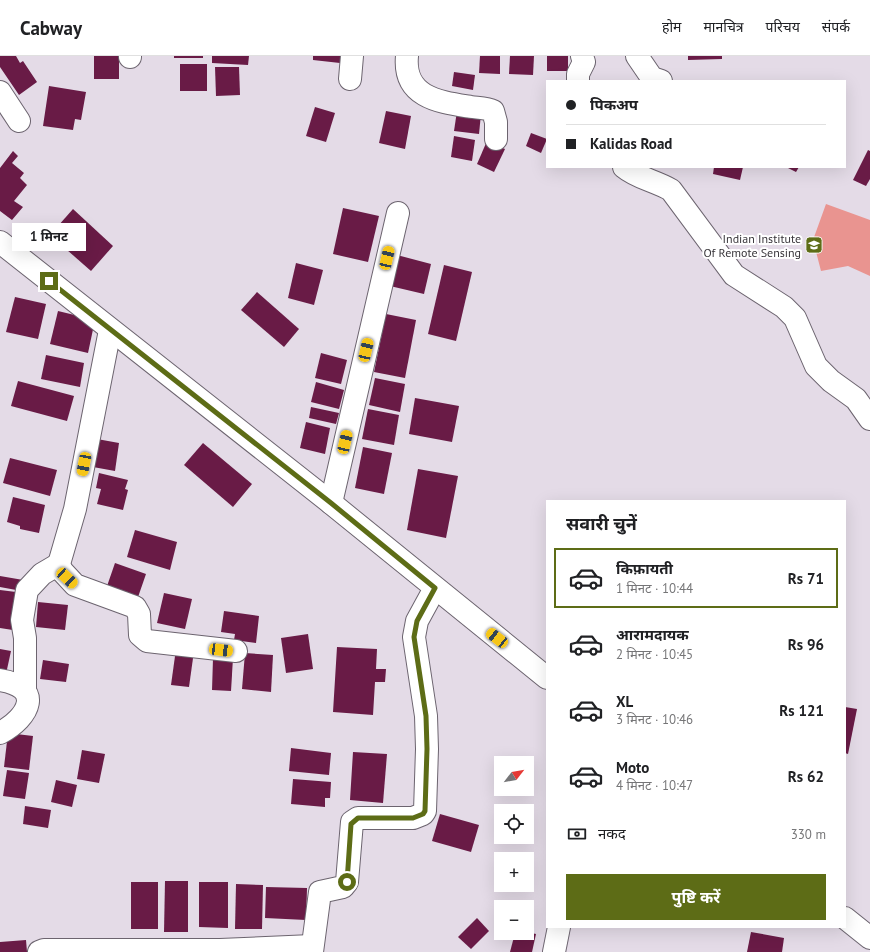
<!DOCTYPE html>
<html lang="hi">
<meta charset="utf-8">
<style>
:root{--surface:#fff;--page:#f6f6f6;--text:#202124;--muted:#757577;--line:#e0e0e0;--accent:#5d6c16}
body{margin:0;font-family:"PT Sans","Noto Sans Devanagari",sans-serif;background:var(--page);color:var(--text);height:100vh;display:flex;flex-direction:column;font-size:15px;white-space:nowrap}
*{box-sizing:border-box;margin:0}
p{font-size:13px;color:var(--muted)}
.icon{flex:none;width:22px;height:22px;fill:none;stroke:currentColor;stroke-width:2;stroke-linecap:round;stroke-linejoin:round}
.map{position:relative;flex:1;overflow:hidden}
.sheet{position:absolute;left:546px;top:444px;width:300px;height:428px;display:flex;flex-direction:column;background:var(--surface);border-radius:0px;box-shadow:0 4px 16px #0002}
.sheet>*{flex:none}
.hud{position:absolute;left:546px;top:24px;width:300px;height:88px;border-radius:0px;box-shadow:0 4px 16px #0002;display:grid;align-content:center;height:88px;padding:0 20px;background:var(--surface)}
.needle{width:26px;rotate:59deg}
.tools{position:absolute;left:494px;top:700px;display:grid;gap:8px}
.tools a{display:grid;place-items:center;width:40px;height:40px;border-radius:0px;background:var(--surface);box-shadow:0 4px 16px #0002;font-size:20px}
.end{position:absolute;width:18px;height:18px;margin:-9px;border:5px solid #5d6c16;background:#fff;box-shadow:0 0 0 2px #fff}
.from{border-radius:50%}
.bubble{position:absolute;height:28px;border-radius:0px;background:var(--surface);box-shadow:0 4px 16px #0002;font-size:13px;font-weight:700;line-height:28px;text-align:center}
.car{position:absolute;width:12px;height:24px;margin:-12px -6px;border-radius:5px;box-shadow:0 0 3px 1px #0007;background:linear-gradient(#f5c518 24%,#345 0 40%,#f5c518 0 76%,#345 0 86%,#f5c518 0)}
.hud b{display:flex;align-items:center;gap:14px;height:38px;font-size:15px}
.hud b+b{border-top:1px solid var(--line)}
.hud i{width:10px;height:10px;background:var(--text)}
ul{padding:0;list-style:none}
li{display:flex;align-items:center;gap:12px;height:60px;margin:0 8px 6px;padding:0 12px;border:2px solid transparent;border-radius:0px}
li div{flex:1}
li b{display:block;font-size:15px}
li em{font-style:normal;font-weight:700}
li.current{border-color:var(--accent)}
li>.icon{width:36px;height:36px;stroke-width:1.5}
h2{padding:0 20px;font-size:18px;line-height:48px}
.pay{display:flex;align-items:center;gap:10px;height:44px;padding:0 20px;font-size:15px}
.pay p{margin-inline-start:auto}
.primary-button{display:flex;gap:8px;margin-top:auto;padding:8px 20px}
.primary-button a{flex:1;height:46px;border-radius:0px;background:var(--accent);color:#fff;font-size:16px;font-weight:700;line-height:46px;text-align:center}
header{display:flex;align-items:center;gap:24px;box-sizing:border-box;height:56px;padding:0 20px;background:var(--surface);border-bottom:1px solid var(--line)}
header strong{font-size:19px}
nav{display:flex;gap:22px;margin-inline-start:auto;font-size:14px}
.map>svg:first-child{display:block}
.green{fill:#e99490}
.building{fill:#691b46}
.lines{fill:none;stroke-linecap:round;stroke-linejoin:round}
.minor-casing{stroke:#6c646f;stroke-width:24}
.minor{stroke:#fff;stroke-width:22}
.route{stroke:#5d6c16;stroke-width:5}
.labels{text-anchor:middle;dominant-baseline:central;stroke-width:4;stroke-linejoin:round;paint-order:stroke}
.poi-label{font-size:12px;fill:#39363b;stroke:#fff;text-anchor:end}
</style>
<header>
<strong>Cabway</strong>
<nav><a>होम</a><a>मानचित्र</a><a>परिचय</a><a>संपर्क</a></nav>
</header>
<div class="map">
<svg width="870" height="896" viewBox="0 0 870 896">
<rect width="100%" height="100%" fill="#e4dbe7"/>
<polygon class="green" points="826,148 870,164 870,220 848,210 821,215 813,184"/>
<g class="building">
<polygon points="0,0 16,0 20,7 23,5 37,26 19,39 0,11"/>
<rect x="94" y="0" width="25" height="23"/>
<rect x="174" y="0" width="29" height="2"/>
<polygon points="212,0 249,0 248,9 212,7"/>
<polygon points="313,0 340,0 340,7 313,4"/>
<polygon points="480,0 500,0 500,18 479,17"/>
<polygon points="510,0 534,0 533,19 509,18"/>
<rect x="547" y="0" width="21" height="15"/>
<polygon points="688,0 722,0 722,3 688,4"/>
<rect x="180" y="8" width="27" height="27"/>
<polygon points="215,11 239,11 240,39 216,40"/>
<polygon points="454,16 475,19 473,34 452,30"/>
<polygon points="49,30 86,36 81,64 75,63 73,74 43,70"/>
<polygon points="315,51 335,57 326,86 306,80"/>
<polygon points="386,55 411,60 405,93 379,87"/>
<polygon points="457,55 481,58 479,78 454,75"/>
<polygon points="531,77 547,83 541,97 526,90"/>
<polygon points="454,80 475,84 472,105 451,101"/>
<polygon points="487,85 505,93 494,116 477,108"/>
<polygon points="868,94 870,95 870,123 866,130 853,124"/>
<polygon points="13,95 18,100 12,107 24,117 20,122 27,129 14,145 23,151 12,164 0,155 0,112"/>
<polygon points="714,111 743,111 740,124 713,118"/>
<polygon points="786,111 799,111 796,116"/>
<polygon points="343,152 379,160 368,206 333,198"/>
<polygon points="73,153 113,190 91,215 50,179"/>
<polygon points="397,199 431,208 424,238 390,230"/>
<polygon points="296,207 323,214 314,249 288,242"/>
<polygon points="444,209 472,216 456,285 428,278"/>
<polygon points="257,236 299,273 284,291 241,254"/>
<polygon points="15,241 46,248 38,283 6,276"/>
<polygon points="58,255 95,264 88,297 50,288"/>
<polygon points="386,258 416,264 405,322 374,316"/>
<polygon points="321,297 347,304 341,328 315,322"/>
<polygon points="46,299 84,307 80,331 41,323"/>
<polygon points="375,322 405,328 400,356 369,349"/>
<polygon points="18,325 74,340 67,365 11,350"/>
<polygon points="316,326 344,334 339,353 311,346"/>
<polygon points="415,342 459,350 452,386 409,378"/>
<polygon points="311,351 339,357 336,368 309,362"/>
<polygon points="368,353 399,359 394,389 362,383"/>
<polygon points="306,366 330,372 325,398 300,392"/>
<polygon points="97,383 119,387 115,415 93,411"/>
<polygon points="203,387 252,428 233,451 184,409"/>
<polygon points="363,391 392,397 384,438 355,432"/>
<polygon points="10,402 57,414 50,440 3,427"/>
<polygon points="418,413 458,420 446,482 407,474"/>
<polygon points="99,417 128,424 125,433 128,434 123,454 97,448 101,433 96,432"/>
<polygon points="13,441 45,449 39,477 20,473 20,470 7,466"/>
<polygon points="135,474 177,486 170,514 127,501"/>
<polygon points="115,507 146,518 137,544 106,533"/>
<polygon points="0,520 29,525 27,536 0,531"/>
<polygon points="0,534 24,537 19,575 0,572"/>
<polygon points="164,537 192,543 185,573 157,567"/>
<polygon points="38,546 68,549 65,574 36,571"/>
<polygon points="224,555 259,560 256,587 234,584 235,578 221,576"/>
<polygon points="308,578 313,613 286,617 281,582"/>
<polygon points="337,591 377,593 376,613 386,613 385,626 375,626 373,659 333,656"/>
<polygon points="0,593 11,595 6,618 0,616"/>
<polygon points="176,593 194,595 189,631 171,629"/>
<polygon points="245,597 273,599 271,636 242,633"/>
<polygon points="213,602 233,602 231,635 212,634"/>
<polygon points="43,604 69,608 66,626 40,623"/>
<polygon points="845,651 857,653 848,698 845,697"/>
<polygon points="8,677 33,680 29,714 4,711"/>
<polygon points="291,692 331,697 329,719 289,715"/>
<polygon points="82,694 105,698 99,727 77,723"/>
<polygon points="353,696 387,698 383,747 350,744"/>
<polygon points="7,714 29,717 25,743 3,740"/>
<polygon points="293,723 331,726 330,742 325,742 325,751 291,748"/>
<polygon points="56,724 77,729 72,751 51,746"/>
<polygon points="25,750 51,754 48,772 23,768"/>
<polygon points="440,758 479,769 471,796 432,785"/>
<polygon points="165,825 188,825 188,876 164,876"/>
<rect x="131" y="826" width="27" height="47"/>
<polygon points="199,826 228,826 228,872 199,871"/>
<polygon points="236,828 263,829 262,873 235,873"/>
<polygon points="266,831 307,832 306,864 265,862"/>
<polygon points="477,862 489,875 471,893 458,881"/>
<polygon points="527,876 536,878 532,896 510,896 515,877"/>
<polygon points="751,876 784,882 782,896 747,896"/>
<polygon points="26,884 27,896 0,896 0,886"/>
</g>
<g class="lines">
<g class="minor-casing">
<g id="minor">
<polyline points="130,0 130,1"/>
<path d="M407,0C403,42 440,46 471,51C478,52 487,52 493,55L496,66V83"/>
<polyline points="637,0 652,22 661,25"/>
<polyline points="350,23 352,0"/>
<polyline points="578,25 578,18 584,6 582,0"/>
<polyline points="0,36 19,65"/>
<path d="M624,111C637,122 656,125 671,134L734,219L784,251L795,262L816,310L831,325L856,343L870,363"/>
<polyline points="0,186 331,447 547,622"/>
<polyline points="110,274 75,453 59,508 62,515 75,529 135,551 139,558 140,579 147,585 236,595"/>
<polyline points="331,447 398,157"/>
<path d="M0,624C44,631 30,661 0,677"/>
<polyline points="25,634 25,582 22,564 27,534 42,518 59,508"/>
<polyline points="845,862 870,882"/>
<polyline points="39,896 44,894 116,894"/>
<polyline points="116,896 116,894 220,894 312,890"/>
<polyline points="312,896 320,836 343,831 347,826 352,766 358,762 413,762 423,758 425,755 427,693 426,660 414,581 417,565 435,532"/>
<polyline points="554,896 559,871"/>
</g>
</g>
<use href="#minor" class="minor"/>
</g>
<g class="lines">
<polyline class="route" points="49,225 331,447 435,532 417,565 414,581 426,660 427,693 425,755 423,758 413,762 358,762 351,768 347,826"/>
</g>
<defs>
<g id="university-square" transform="scale(0.9)"><rect x="-9" y="-9" width="18" height="18" rx="4" fill="#5d6c16" stroke="#fff"/><path d="M0-5L7-2L0 1L-7-2ZM-4 1L0 2.5L4 1V4Q0 6-4 4Z" fill="#fff"/></g>
</defs>
<g fill-rule="evenodd">
<use href="#university-square" x="814" y="189"/>
</g>
<g class="labels">
<g class="poi-label">
<text x="801" y="182">Indian Institute<tspan x="801" dy="14">Of Remote Sensing</tspan></text>
</g>
</g>
</svg>
<div class="tools">
<a><svg class="needle" viewBox="-14 -14 28 28"><path d="M0-13l5 13h-10z" fill="#e53935"/><path d="M0 13l5-13h-10z" fill="#757577"/></svg></a>
<a><svg class="icon" aria-label="locate" viewBox="0 0 24 24"><circle cx="12" cy="12" r="6"/><path d="M12 2v4M12 18v4M2 12h4M18 12h4"/></svg></a>
<a>+</a>
<a>−</a>
</div>
<i class="end from" style="left:347px;top:826px"></i>
<i class="end" style="left:49px;top:225px"></i>
<div class="bubble" style="left:12px;top:167px;width:74px">1 मिनट</div>
<i class="car" style="left:387px;top:202px;rotate:13deg"></i>
<i class="car" style="left:366px;top:294px;rotate:13deg"></i>
<i class="car" style="left:345px;top:386px;rotate:13deg"></i>
<i class="car" style="left:84px;top:408px;rotate:191deg"></i>
<i class="car" style="left:67px;top:522px;rotate:133deg"></i>
<i class="car" style="left:497px;top:582px;rotate:308deg"></i>
<i class="car" style="left:221px;top:594px;rotate:97deg"></i>
<div class="hud">
<b><i class="from"></i>पिकअप</b>
<b><i></i>Kalidas Road</b>
</div>
<section class="sheet">
<h2>सवारी चुनें</h2>
<ul>
<li class="current"><svg class="icon" aria-label="car" viewBox="0 0 24 24"><path d="M5 17H2v-5l4-1 3-4h7l3 4 3 1v5h-3M9 17h6M6 11h13"/><circle cx="7" cy="17" r="2"/><circle cx="17" cy="17" r="2"/></svg><div><b>किफ़ायती</b><p>1 मिनट · 10:44</p></div><em>Rs 71</em></li>
<li><svg class="icon" aria-label="car" viewBox="0 0 24 24"><path d="M5 17H2v-5l4-1 3-4h7l3 4 3 1v5h-3M9 17h6M6 11h13"/><circle cx="7" cy="17" r="2"/><circle cx="17" cy="17" r="2"/></svg><div><b>आरामदायक</b><p>2 मिनट · 10:45</p></div><em>Rs 96</em></li>
<li><svg class="icon" aria-label="car" viewBox="0 0 24 24"><path d="M5 17H2v-5l4-1 3-4h7l3 4 3 1v5h-3M9 17h6M6 11h13"/><circle cx="7" cy="17" r="2"/><circle cx="17" cy="17" r="2"/></svg><div><b>XL</b><p>3 मिनट · 10:46</p></div><em>Rs 121</em></li>
<li><svg class="icon" aria-label="car" viewBox="0 0 24 24"><path d="M5 17H2v-5l4-1 3-4h7l3 4 3 1v5h-3M9 17h6M6 11h13"/><circle cx="7" cy="17" r="2"/><circle cx="17" cy="17" r="2"/></svg><div><b>Moto</b><p>4 मिनट · 10:47</p></div><em>Rs 62</em></li>
</ul>
<div class="pay"><svg class="icon" aria-label="cash" viewBox="0 0 24 24"><path d="M3 7h18v10H3z"/><circle cx="12" cy="12" r="2"/></svg>नकद<p>330 m</p></div>
<div class="primary-button"><a>पुष्टि करें</a></div>
</section>
</div>
